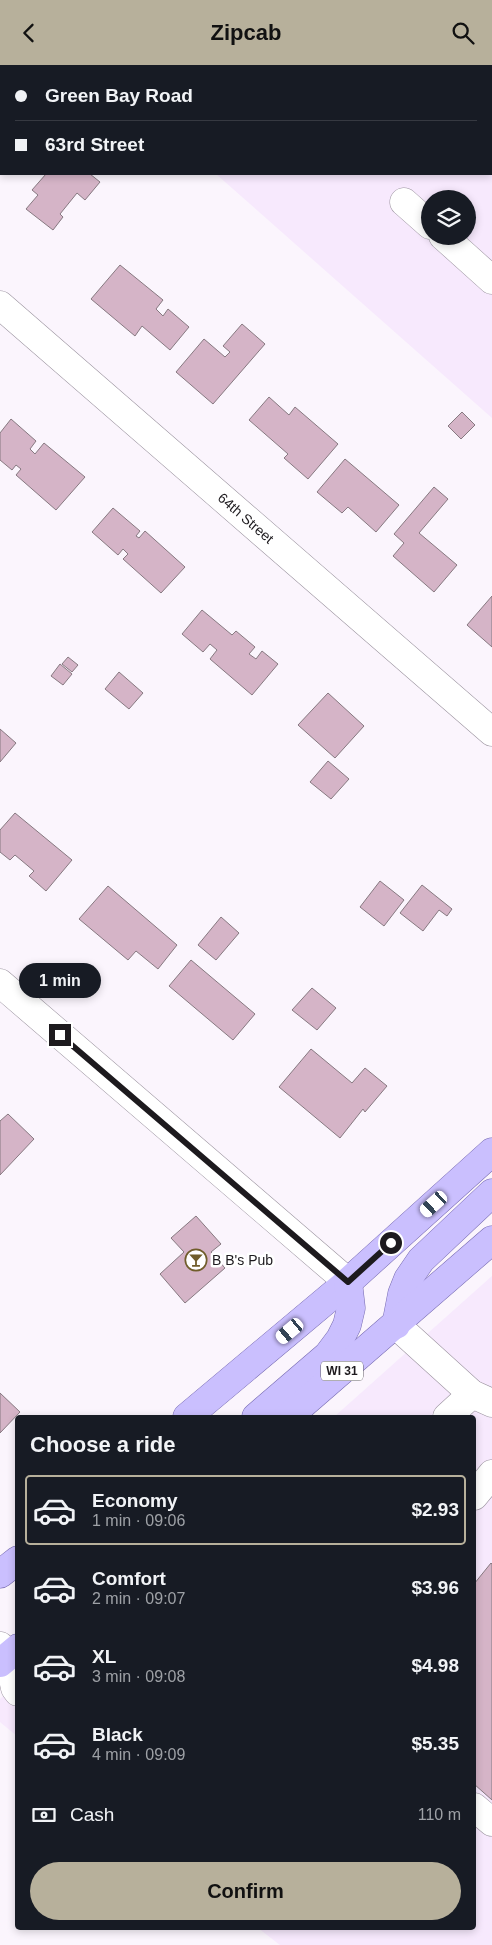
<!DOCTYPE html>
<meta charset="utf-8">
<style>
:root{--surface:#171b24;--page:#20242c;--text:#f1f3f6;--muted:#9ea1a6;--line:#363941;--accent:#b7b09b}
body{margin:0;font-family:Helvetica,sans-serif;background:var(--page);color:var(--text);height:100vh;display:flex;flex-direction:column;font-size:19px;white-space:nowrap}
*{box-sizing:border-box;margin:0}
p{font-size:16px;color:var(--muted)}
.icon{flex:none;width:28px;height:28px;fill:none;stroke:currentColor;stroke-width:2;stroke-linecap:round;stroke-linejoin:round}
.map{position:relative;flex:1;overflow:hidden}
.panel{position:absolute;left:15px;top:1350px;width:461px;height:515px;display:flex;flex-direction:column;background:var(--surface);border-radius:5px;box-shadow:0 2px 8px #0003}
.panel>*{flex:none}
.hud{position:absolute;left:0px;top:0px;width:492px;height:110px;box-shadow:0 2px 8px #0003;display:grid;align-content:center;height:110px;padding:0 15px;background:var(--surface)}
.controls{position:absolute;left:421px;top:125px;display:grid;gap:10px}
.controls a{display:grid;place-items:center;width:55px;height:55px;border-radius:50%;background:var(--surface);box-shadow:0 2px 8px #0003;font-size:25px}
.end{position:absolute;width:22px;height:22px;margin:-11px;border:6px solid #1d1a1e;background:#fff;box-shadow:0 0 0 2px #fff}
.from{border-radius:50%}
.bubble{position:absolute;height:35px;border-radius:18px;background:var(--surface);box-shadow:0 2px 8px #0003;font-size:16px;font-weight:700;line-height:35px;text-align:center}
.car{position:absolute;width:15px;height:30px;margin:-15px -8px;border-radius:6px;box-shadow:0 0 4px 1px #0007;background:linear-gradient(#fff 24%,#345 0 40%,#fff 0 76%,#345 0 86%,#fff 0)}
.hud b{display:flex;align-items:center;gap:18px;height:48px;font-size:19px}
.hud b+b{border-top:1px solid var(--line)}
.hud i{width:12px;height:12px;background:var(--text)}
ul{padding:0;list-style:none}
li{display:flex;align-items:center;gap:15px;height:70px;margin:0 10px 8px;padding:0 5px;border:2px solid transparent;border-radius:5px}
li div{flex:1}
li b{display:block;font-size:19px}
li em{font-style:normal;font-weight:700}
li.active{border-color:var(--accent)}
li>.icon{width:45px;height:45px;stroke-width:1.5}
h2{padding:0 15px;font-size:22px;line-height:60px}
.pay{display:flex;align-items:center;gap:12px;height:55px;padding:0 15px;font-size:19px}
.pay p{margin-inline-start:auto}
.primary-button{display:flex;gap:10px;margin-top:auto;padding:10px 15px}
.primary-button a{flex:1;height:58px;border-radius:30px;background:var(--accent);color:#111;font-size:20px;font-weight:700;line-height:58px;text-align:center}
header{display:flex;justify-content:space-between;align-items:center;height:65px;padding:0 15px;background:var(--accent);color:#111;font-size:22px;font-weight:700}
.map>svg:first-child{display:block}
.built{fill:#f7e9fd;fill-rule:evenodd}
.building{fill:#d5b4c7;stroke:#877981}
.lines{fill:none;stroke-linecap:round;stroke-linejoin:round}
.minor-casing{stroke:#9b939f;stroke-width:29}
.major-casing{stroke:#766ab0;stroke-width:29}
.minor{stroke:#fff;stroke-width:28}
.major{stroke:#cabffe;stroke-width:28}
.route{stroke:#1d1a1e;stroke-width:6}
.labels{text-anchor:middle;dominant-baseline:central;stroke-width:5;stroke-linejoin:round;paint-order:stroke}
.shield{fill:#fff;stroke:#615f62;stroke-width:1}
.shield-label{font-size:12px;font-weight:bold;fill:#1d1a1e}
.street-label{font-size:14px;fill:#1d1a1e;stroke:#fff}
.poi-label{font-size:14px;fill:#1d1a1e;stroke:#fff;text-anchor:start}
</style>
<header><svg class="icon" aria-label="back" viewBox="0 0 24 24"><path d="M15 5l-7 7 7 7"/></svg>Zipcab<svg class="icon" aria-label="search" viewBox="0 0 24 24"><circle cx="10" cy="10" r="6"/><path d="M15 15l6 6"/></svg></header>
<div class="map">
<svg width="492" height="1880" viewBox="0 0 492 1880">
<rect width="100%" height="100%" fill="#fbf5fd"/>
<g class="built">
<path d="M249,0H492V353L216,109H491V1H248ZM430,134H468V171H430Z"/>
<polygon points="492,1211 492,1880 280,1880 258,1863 474,1862 474,1352 334,1352"/>
<polygon points="17,1619 17,1671 0,1657 0,1634"/>
</g>
<g class="building">
<polygon points="46,109 90,109 100,117 85,135 77,128 60,149 63,152 53,165 26,144 38,130 32,125"/>
<polygon points="120,200 163,235 156,244 163,251 168,244 189,262 170,285 142,261 135,271 91,234"/>
<polygon points="242,259 265,279 213,339 176,307 204,274 225,292 230,287 223,281"/>
<polygon points="269,332 289,350 295,342 338,379 308,414 284,393 288,389 249,355"/>
<polygon points="462,347 475,360 461,374 448,361"/>
<polygon points="11,354 36,376 30,384 35,389 44,378 85,412 56,445 16,410 21,404 16,400 12,405 0,395 0,368"/>
<polygon points="345,394 399,440 376,467 348,442 342,448 317,427"/>
<polygon points="434,422 448,434 419,468 457,500 434,527 393,491 404,478 394,469"/>
<polygon points="113,443 140,466 136,471 139,473 145,466 185,502 161,528 123,494 128,489 123,484 118,490 92,467"/>
<polygon points="492,531 492,582 467,560"/>
<polygon points="202,545 232,570 236,566 255,582 249,589 256,594 262,586 278,599 252,630 210,594 217,585 210,579 203,587 182,569"/>
<polygon points="68,592 78,600 72,607 62,599"/>
<polygon points="60,599 72,609 63,620 51,611"/>
<polygon points="119,607 143,628 129,644 105,624"/>
<polygon points="328,628 364,661 335,693 298,660"/>
<polygon points="0,664 16,678 0,697"/>
<polygon points="328,696 349,714 331,734 310,717"/>
<polygon points="15,748 72,795 46,826 29,811 34,806 15,790 10,795 0,787 0,765"/>
<polygon points="380,816 404,835 384,861 360,842"/>
<polygon points="422,820 452,844 447,851 439,845 423,866 400,848"/>
<polygon points="108,821 177,880 158,904 136,886 128,895 79,854"/>
<polygon points="221,852 239,868 216,895 198,880"/>
<polygon points="191,895 255,949 233,975 169,921"/>
<polygon points="312,923 336,943 317,965 292,945"/>
<polygon points="311,984 352,1018 365,1003 387,1021 365,1047 363,1044 340,1073 279,1022"/>
<polygon points="8,1049 34,1074 0,1110 0,1056"/>
<polygon points="196,1151 221,1179 211,1187 225,1203 185,1238 160,1209 184,1187 171,1173"/>
<polygon points="0,1328 20,1347 0,1368"/>
<polygon points="491,1498 492,1499 492,1735 474,1719 474,1519"/>
</g>
<g class="lines">
<g class="minor-casing">
<g id="minor">
<polyline points="169,0 170,1"/>
<polyline points="26,1 27,0"/>
<polyline points="0,38 1,37"/>
<polyline points="404,137 430,160"/>
<polyline points="443,171 492,215"/>
<polyline points="0,240 492,667"/>
<polyline points="0,918 348,1217"/>
<polyline points="396,1260 472,1329 492,1338"/>
<polyline points="447,1352 472,1329"/>
<polyline points="474,1431 492,1409"/>
<polyline points="0,1581 8,1591 15,1623 18,1627"/>
<polyline points="474,1742 492,1757"/>
</g>
</g>
<g class="major-casing">
<g id="major">
<polyline points="396,1260 402,1229 408,1214 421,1195 492,1128"/>
<polyline points="187,1352 348,1217 492,1087"/>
<polyline points="256,1352 328,1290 340,1274 347,1260 351,1243 348,1217"/>
<polyline points="288,1352 492,1175"/>
<polyline points="0,1509 18,1495"/>
<polyline points="0,1598 18,1583"/>
</g>
</g>
<use href="#minor" class="minor"/>
<use href="#major" class="major"/>
</g>
<g class="lines">
<polyline class="route" points="60,970 348,1217 391,1178"/>
</g>
<defs>
<g id="bar-ring" transform="scale(1.125)"><circle r="9.5" fill="#fff" stroke="#705d2b" stroke-width="1.5"/><path d="M-6-5H6L.8 .8V4.5H3.5V6h-7V4.5H-.8V.8Z" fill="#705d2b"/></g>
</defs>
<g fill-rule="evenodd">
<use href="#bar-ring" x="196" y="1195"/>
</g>
<g class="labels">
<rect class="shield" x="321" y="1296.5" width="42" height="19" rx="4"/>
<g class="shield-label">
<text x="342" y="1306">WI 31</text>
</g>
<g class="street-label">
<text transform="translate(246 453) rotate(41)">64th Street</text>
</g>
<g class="poi-label">
<text x="212" y="1195">B B's Pub</text>
</g>
</g>
</svg>
<div class="controls">
<a><svg class="icon" aria-label="layers" viewBox="0 0 24 24"><path d="M12 4l9 5-9 5-9-5zM3 14l9 5 9-5"/></svg></a>
</div>
<i class="end from" style="left:391px;top:1178px"></i>
<i class="end" style="left:60px;top:970px"></i>
<div class="bubble" style="left:19px;top:898px;width:82px">1 min</div>
<i class="car" style="left:434px;top:1139px;rotate:228deg"></i>
<i class="car" style="left:290px;top:1266px;rotate:230deg"></i>
<div class="hud">
<b><i class="from"></i>Green Bay Road</b>
<b><i></i>63rd Street</b>
</div>
<section class="panel">
<h2>Choose a ride</h2>
<ul>
<li class="active"><svg class="icon" aria-label="car" viewBox="0 0 24 24"><path d="M5 17H2v-5l4-1 3-4h7l3 4 3 1v5h-3M9 17h6M6 11h13"/><circle cx="7" cy="17" r="2"/><circle cx="17" cy="17" r="2"/></svg><div><b>Economy</b><p>1 min · 09:06</p></div><em>$2.93</em></li>
<li><svg class="icon" aria-label="car" viewBox="0 0 24 24"><path d="M5 17H2v-5l4-1 3-4h7l3 4 3 1v5h-3M9 17h6M6 11h13"/><circle cx="7" cy="17" r="2"/><circle cx="17" cy="17" r="2"/></svg><div><b>Comfort</b><p>2 min · 09:07</p></div><em>$3.96</em></li>
<li><svg class="icon" aria-label="car" viewBox="0 0 24 24"><path d="M5 17H2v-5l4-1 3-4h7l3 4 3 1v5h-3M9 17h6M6 11h13"/><circle cx="7" cy="17" r="2"/><circle cx="17" cy="17" r="2"/></svg><div><b>XL</b><p>3 min · 09:08</p></div><em>$4.98</em></li>
<li><svg class="icon" aria-label="car" viewBox="0 0 24 24"><path d="M5 17H2v-5l4-1 3-4h7l3 4 3 1v5h-3M9 17h6M6 11h13"/><circle cx="7" cy="17" r="2"/><circle cx="17" cy="17" r="2"/></svg><div><b>Black</b><p>4 min · 09:09</p></div><em>$5.35</em></li>
</ul>
<div class="pay"><svg class="icon" aria-label="cash" viewBox="0 0 24 24"><path d="M3 7h18v10H3z"/><circle cx="12" cy="12" r="2"/></svg>Cash<p>110 m</p></div>
<div class="primary-button"><a>Confirm</a></div>
</section>
</div>
